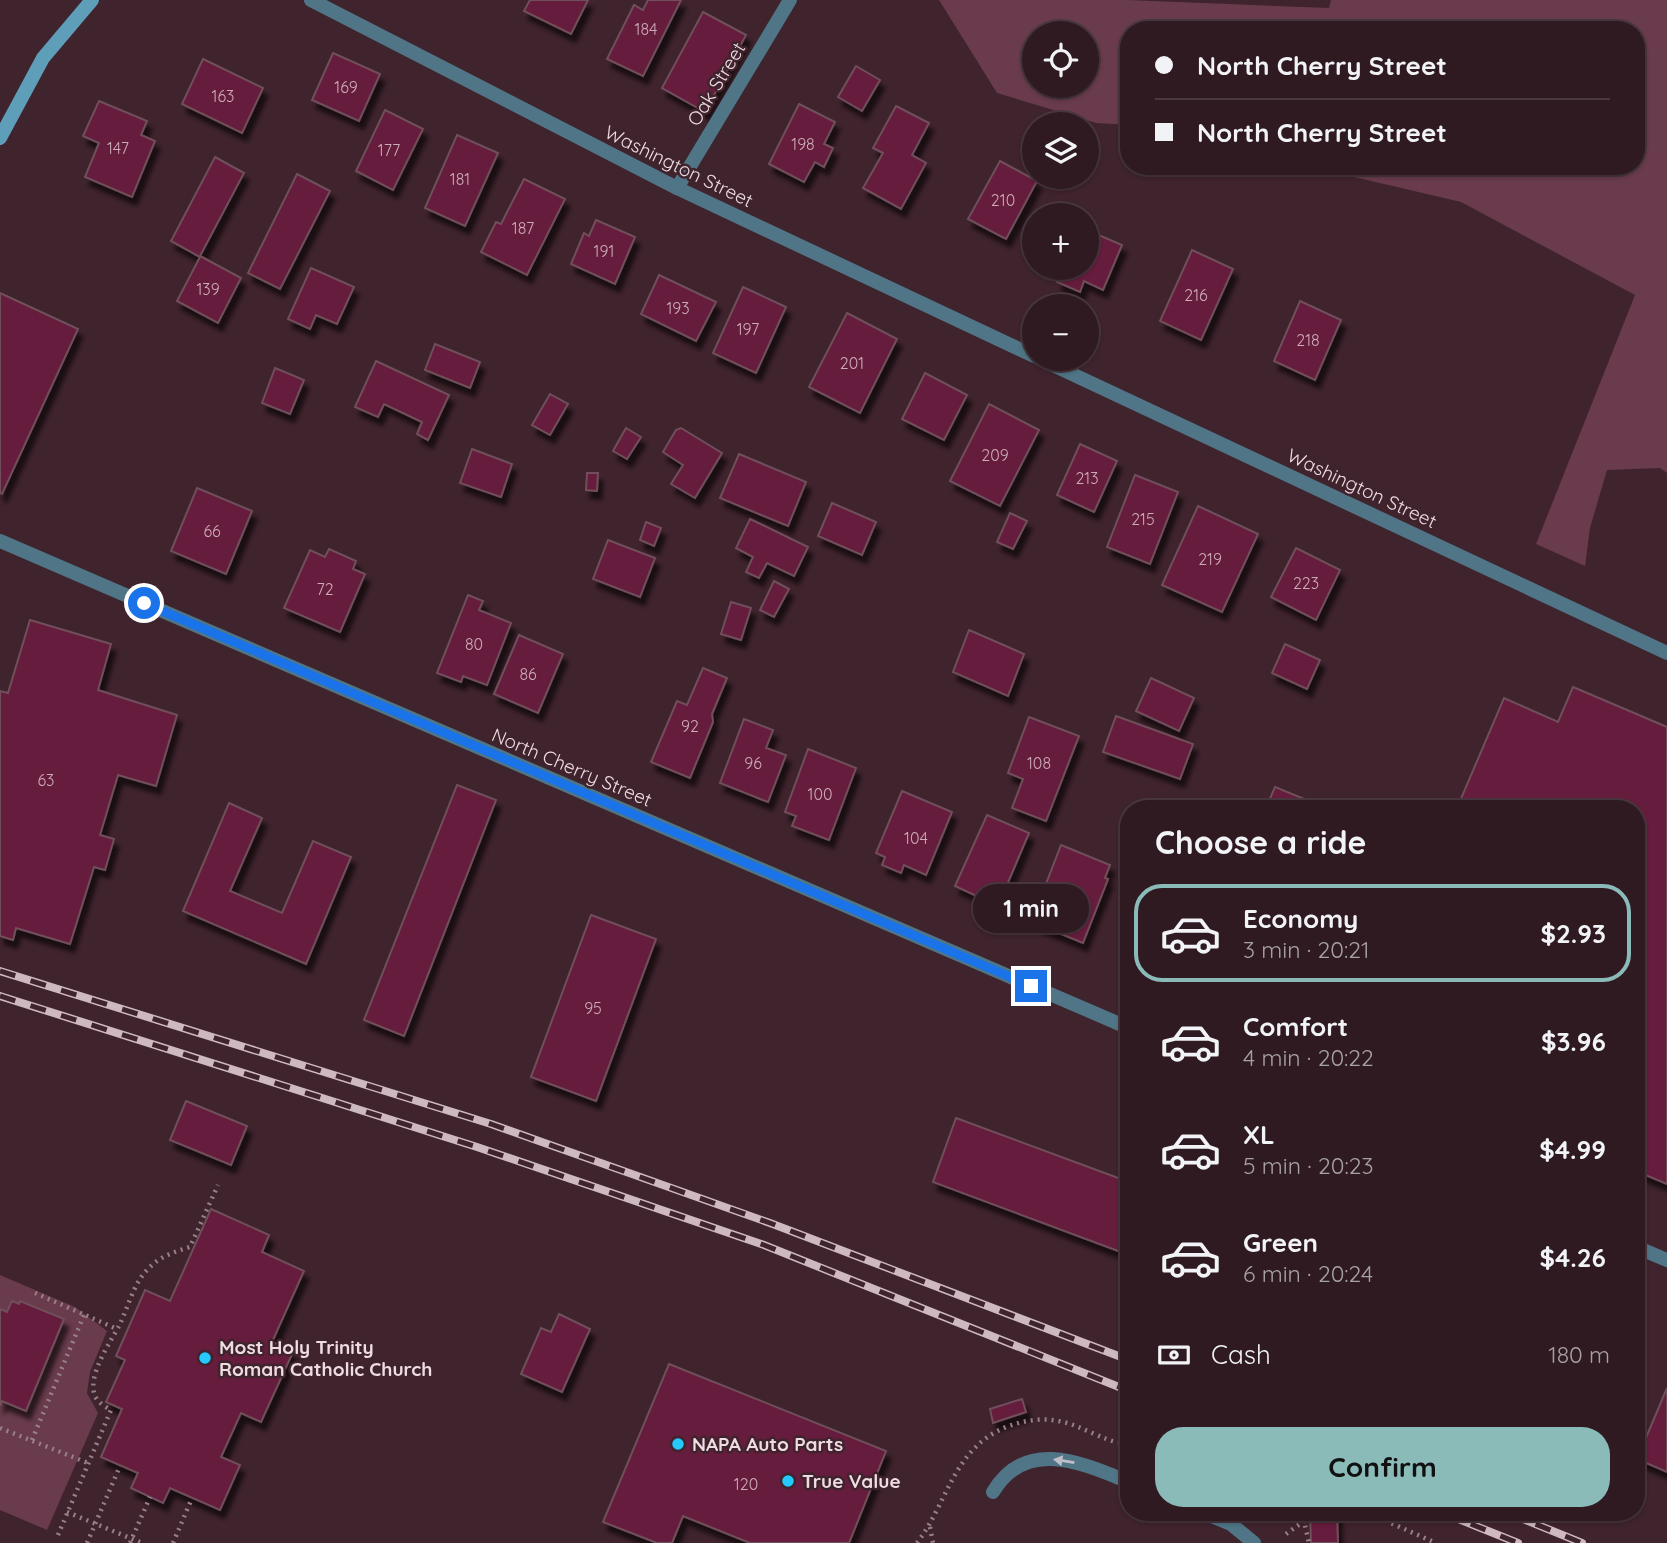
<!DOCTYPE html>
<meta charset="utf-8">
<style>
:root{--surface:#2f1a22;--page:#37232a;--text:#f1f3f6;--muted:#a7a1a5;--line:#4a3840;--accent:#8bbbb9}
body{margin:0;font-family:Quicksand,sans-serif;background:var(--page);color:var(--text);height:100vh;display:flex;flex-direction:column;font-size:26px;white-space:nowrap}
*{box-sizing:border-box;margin:0}
p{font-size:23px;color:var(--muted)}
.icon{flex:none;width:38px;height:38px;fill:none;stroke:currentColor;stroke-width:2;stroke-linecap:round;stroke-linejoin:round}
.map{position:relative;flex:1;overflow:hidden}
.drawer{position:absolute;left:1120px;top:800px;width:525px;height:721px;display:flex;flex-direction:column;background:var(--surface);border-radius:28px;box-shadow:0 2px 5px #0004,0 0 0 2px var(--line)}
.drawer>*{flex:none}
.top-card{position:absolute;left:1120px;top:21px;width:525px;height:154px;border-radius:28px;box-shadow:0 2px 5px #0004,0 0 0 2px var(--line);display:grid;align-content:center;height:154px;padding:0 35px;background:var(--surface)}
.fabs{position:absolute;left:1022px;top:21px;display:grid;gap:14px}
.fabs a{display:grid;place-items:center;width:77px;height:77px;border-radius:50%;background:var(--surface);box-shadow:0 2px 5px #0004,0 0 0 2px var(--line);font-size:35px}
.end{position:absolute;width:32px;height:32px;margin:-16px;border:9px solid #1a73e8;background:#fff;box-shadow:0 0 0 4px #fff}
.from{border-radius:50%}
.bubble{position:absolute;height:49px;border-radius:24px;background:var(--surface);box-shadow:0 2px 5px #0004,0 0 0 2px var(--line);font-size:23px;font-weight:700;line-height:49px;text-align:center}
.top-card b{display:flex;align-items:center;gap:24px;height:66px;font-size:26px}
.top-card b+b{border-top:2px solid var(--line)}
.top-card i{width:18px;height:18px;background:var(--text)}
ul{padding:0;list-style:none}
li{display:flex;align-items:center;gap:21px;height:98px;margin:0 14px 10px;padding:0 21px;border:4px solid transparent;border-radius:28px}
li div{flex:1}
li b{display:block;font-size:26px}
li em{font-style:normal;font-weight:700}
li.on{border-color:var(--accent)}
li>.icon{width:63px;height:63px;stroke-width:1.5}
h2{padding:0 35px;font-size:32px;line-height:84px}
.pay{display:flex;align-items:center;gap:18px;height:77px;padding:0 35px;font-size:26px}
.pay p{margin-inline-start:auto}
.action{display:flex;gap:14px;margin-top:auto;padding:14px 35px}
.action a{flex:1;height:80px;border-radius:28px;background:var(--accent);color:#111;font-size:28px;font-weight:700;line-height:80px;text-align:center}
.map>svg:first-child{display:block}
.green{fill:#693b4c;fill-rule:evenodd}
.building{fill:#661b3d;stroke:#6f4f5a;stroke-width:2;filter:url(#shadow)}
.lines{fill:none;stroke-linecap:round;stroke-linejoin:round}
.path{stroke:#988088;stroke-width:4.5;stroke-dasharray:2 5;stroke-linecap:butt}
.lane{stroke:#4f7586;stroke-width:14}
.street{stroke:#4f7586;stroke-width:14}
.secondary{stroke:#5e9eb9;stroke-width:14}
.rail-casing{stroke:#cdb9bf;stroke-width:8}
.rail{stroke:#3f232d;stroke-width:5;stroke-dasharray:16;stroke-linecap:butt}
.oneway{fill:#bfbdc6}
.route{stroke:#1a73e8;stroke-width:9}
.poi-dot{fill:#25c9fe;stroke:#3f232d;stroke-width:2.5}
.labels{text-anchor:middle;dominant-baseline:central;stroke-width:5;stroke-linejoin:round;paint-order:stroke}
.number-label{font-size:16px;fill:#cdacb9}
.street-label{font-size:19px;fill:#efdce2;stroke:#3f232d}
.poi-label{font-size:19px;font-weight:bold;fill:#efdce2;stroke:#3f232d;text-anchor:start}
</style>
<div class="map">
<svg width="1667" height="1543" viewBox="0 0 1667 1543">
<defs>
<filter id="shadow"><feDropShadow dx="4.5" dy="8" stdDeviation="2" flood-color="#0009"/></filter>
</defs>
<rect width="100%" height="100%" fill="#3f232d"/>
<g class="green">
<path d="M939,0H1128L1329,8L1331,0H1667V473L1660,468L1607,470L1590,528L1585,566L1536,544L1635,295L1461,202L1307,166H1636V30H1129V125L1096,123L997,93ZM1034,33H1087V86H1034Z"/>
<polygon points="0,1275 75,1307 107,1331 90,1372 87,1393 98,1413 47,1530 0,1510"/>
</g>
<g class="building">
<polygon points="530,0 588,0 571,34 524,11"/>
<polygon points="648,0 681,0 643,76 607,59 634,5 643,10"/>
<polygon points="703,12 746,35 705,112 662,88"/>
<polygon points="333,53 380,74 359,121 312,100"/>
<polygon points="203,59 263,88 242,133 182,104"/>
<polygon points="856,66 880,80 862,111 838,97"/>
<polygon points="99,101 147,121 141,135 155,141 132,197 85,177 99,143 83,136"/>
<polygon points="799,104 835,122 824,144 833,148 824,167 815,162 804,182 769,164"/>
<polygon points="896,106 929,123 912,155 926,163 901,209 863,188 883,153 873,148"/>
<polygon points="385,110 423,129 393,190 356,171"/>
<polygon points="457,135 498,153 465,226 425,208"/>
<polygon points="215,157 244,173 200,256 241,278 218,323 177,301 200,257 171,241"/>
<polygon points="1000,161 1037,181 1006,239 968,219"/>
<polygon points="297,174 330,191 280,289 248,273"/>
<polygon points="524,179 565,199 527,275 481,252 496,222 501,224"/>
<polygon points="596,220 635,237 615,284 571,264 584,233 589,236"/>
<polygon points="1087,230 1122,245 1103,290 1084,281 1080,292 1057,282 1062,271 1054,268 1087,268"/>
<polygon points="1192,250 1233,269 1201,340 1160,321"/>
<polygon points="311,268 354,287 337,324 316,315 310,329 288,319"/>
<polygon points="659,275 716,302 696,341 641,314"/>
<polygon points="743,287 786,307 756,373 713,353"/>
<polygon points="0,293 78,329 2,494 0,493"/>
<polygon points="1300,301 1341,320 1315,380 1274,361"/>
<polygon points="847,313 897,339 860,413 809,387"/>
<polygon points="435,344 480,362 470,388 425,370"/>
<polygon points="376,361 449,395 428,440 417,434 422,422 384,404 378,417 355,407"/>
<polygon points="275,368 304,380 290,414 262,403"/>
<polygon points="925,373 967,395 944,440 902,419"/>
<polygon points="550,394 568,404 550,435 532,425"/>
<polygon points="989,404 1039,430 1000,506 950,481"/>
<polygon points="626,428 641,437 627,459 613,451"/>
<polygon points="681,428 722,453 695,498 671,484 683,465 663,452 676,430"/>
<polygon points="1080,444 1117,461 1094,512 1057,495"/>
<polygon points="472,449 512,464 501,497 460,483"/>
<polygon points="739,454 806,482 788,526 720,498"/>
<polygon points="587,473 598,473 597,491 586,490"/>
<polygon points="1135,475 1178,492 1150,564 1107,547"/>
<polygon points="197,488 252,511 226,574 171,551"/>
<polygon points="832,503 876,522 862,555 818,536"/>
<polygon points="1198,506 1258,534 1222,612 1162,585"/>
<polygon points="1010,513 1027,521 1013,549 997,542"/>
<polygon points="750,519 808,547 794,576 767,563 759,578 746,572 753,557 736,548"/>
<polygon points="646,522 661,528 654,546 640,540"/>
<polygon points="608,540 655,558 640,597 593,579"/>
<polygon points="1296,548 1340,570 1316,620 1271,597"/>
<polygon points="329,549 356,561 353,569 365,574 340,632 284,608 310,550 325,557"/>
<polygon points="774,581 789,589 774,617 760,610"/>
<polygon points="468,595 483,601 479,610 511,623 487,685 463,676 461,682 437,673"/>
<polygon points="731,602 751,608 741,640 721,634"/>
<polygon points="30,620 111,644 98,690 177,715 156,786 118,775 100,835 114,839 105,870 94,867 70,944 16,928 13,940 0,936 0,691 8,693"/>
<polygon points="969,630 1024,654 1008,696 953,672"/>
<polygon points="519,635 563,654 538,713 494,694"/>
<polygon points="1285,644 1320,660 1307,689 1272,673"/>
<polygon points="703,668 727,678 712,714 713,722 690,778 651,762 677,701 687,705"/>
<polygon points="1151,678 1194,698 1179,731 1136,711"/>
<polygon points="1573,687 1667,727 1667,1184 1636,1171 1636,808 1457,808 1504,698 1558,722"/>
<polygon points="1116,716 1193,744 1180,779 1103,752"/>
<polygon points="1029,717 1079,736 1046,821 1012,808 1023,779 1008,773"/>
<polygon points="744,719 773,730 766,748 786,755 768,802 720,783"/>
<polygon points="808,749 856,768 829,840 792,826 796,816 785,812"/>
<polygon points="457,785 496,800 404,1036 364,1020"/>
<polygon points="1275,787 1326,808 1266,808"/>
<polygon points="902,791 952,812 926,875 904,865 901,873 882,865 885,857 876,853"/>
<polygon points="229,803 262,818 230,891 282,913 313,841 351,857 306,964 183,911"/>
<polygon points="987,815 1029,833 998,906 955,886"/>
<polygon points="1061,845 1110,865 1105,878 1108,879 1083,943 1039,925 1044,910 1039,902"/>
<polygon points="591,915 656,939 596,1101 531,1077"/>
<polygon points="186,1101 247,1126 231,1165 170,1140"/>
<polygon points="956,1118 1129,1182 1129,1255 933,1182"/>
<polygon points="211,1209 269,1235 262,1252 304,1271 272,1342 293,1352 261,1422 241,1413 221,1457 240,1465 220,1510 170,1488 163,1503 131,1488 138,1473 101,1457 122,1409 106,1402 125,1360 116,1356 145,1290 170,1301"/>
<polygon points="12,1301 19,1304 20,1301 64,1319 26,1411 2,1401 0,1406 0,1309 7,1312"/>
<polygon points="559,1314 590,1329 562,1392 521,1374 541,1328 551,1332"/>
<polygon points="669,1364 886,1451 849,1543 750,1543 683,1516 672,1543 657,1543 603,1522"/>
<polygon points="1667,1388 1667,1472 1637,1459"/>
<polygon points="1022,1399 1026,1412 993,1423 990,1409"/>
<polygon points="1337,1512 1338,1543 1311,1543 1310,1513"/>
</g>
<g class="lines">
<g class="path">
<polyline points="35,1293 117,1329"/>
<polyline points="0,1428 88,1463"/>
<polyline points="32,1440 84,1315"/>
<polyline points="67,1512 142,1543"/>
<polyline points="1302,1512 1309,1543"/>
<polyline points="1366,1512 1436,1543"/>
<polyline points="930,1527 933,1543"/>
<polyline points="1286,1534 1304,1521"/>
<path d="M58,1535L111,1410C105,1407 98,1402 95,1396C87,1375 110,1343 119,1326C128,1308 133,1284 148,1269C160,1256 174,1252 190,1247L218,1185"/>
<polyline points="87,1543 120,1466"/>
<polyline points="130,1543 150,1497"/>
<polyline points="173,1543 192,1498"/>
<path d="M917,1543C948,1502 953,1449 1006,1427C1025,1420 1043,1417 1063,1422C1079,1425 1105,1441 1118,1442C1122,1442 1125,1440 1129,1439"/>
</g>
<g class="lane">
<path d="M993,1492C1026,1437 1082,1463 1129,1482"/>
<polyline points="1202,1512 1231,1524 1254,1543"/>
</g>
<g class="street">
<polyline points="311,0 677,188 1034,356"/>
<polyline points="677,188 790,0"/>
<polyline points="1040,359 1667,653"/>
<polyline points="0,541 1129,1028"/>
<polyline points="1636,1247 1667,1260"/>
</g>
<polyline class="secondary" points="0,138 43,58 92,0"/>
<g class="rail-casing">
<g id="rail">
<polyline points="0,971 491,1124 770,1223 1129,1360"/>
<polyline points="0,996 477,1147 764,1245 1129,1391"/>
<polyline points="1441,1512 1518,1543"/>
<polyline points="1506,1512 1582,1543"/>
</g>
</g>
<use href="#rail" class="rail"/>
</g>
<defs><path id="oneway-solid" d="M-6-.8H1V-3.2L6.5 0L1 3.2V.8H-6Z" transform="scale(1.75)"/></defs>
<use class="oneway" href="#oneway-solid" transform="translate(1064 1461) rotate(-171)"/>
<g class="lines">
<polyline class="route" points="144,603 1031,986"/>
</g>
<g class="poi-dot">
<circle cx="205" cy="1358" r="7"/>
<circle cx="678" cy="1444" r="7"/>
<circle cx="788" cy="1481" r="7"/>
</g>
<g class="labels">
<g class="number-label">
<text x="646" y="29">184</text>
<text x="346" y="87">169</text>
<text x="223" y="96">163</text>
<text x="803" y="144">198</text>
<text x="118" y="148">147</text>
<text x="389" y="150">177</text>
<text x="460" y="179">181</text>
<text x="1003" y="200">210</text>
<text x="523" y="228">187</text>
<text x="604" y="251">191</text>
<text x="208" y="289">139</text>
<text x="1196" y="295">216</text>
<text x="678" y="308">193</text>
<text x="748" y="329">197</text>
<text x="1308" y="340">218</text>
<text x="852" y="363">201</text>
<text x="995" y="455">209</text>
<text x="1087" y="478">213</text>
<text x="1143" y="519">215</text>
<text x="212" y="531">66</text>
<text x="1210" y="559">219</text>
<text x="1306" y="583">223</text>
<text x="325" y="589">72</text>
<text x="474" y="644">80</text>
<text x="528" y="674">86</text>
<text x="690" y="726">92</text>
<text x="753" y="763">96</text>
<text x="1039" y="763">108</text>
<text x="46" y="780">63</text>
<text x="820" y="794">100</text>
<text x="916" y="838">104</text>
<text x="593" y="1008">95</text>
<text x="746" y="1484">120</text>
</g>
<g class="street-label">
<text transform="translate(716 84) rotate(-59)">Oak Street</text>
<text transform="translate(679 166) rotate(26)">Washington Street</text>
<text transform="translate(1362 488) rotate(25)">Washington Street</text>
<text transform="translate(572 767) rotate(23)">North Cherry Street</text>
</g>
<g class="poi-label">
<text x="219" y="1347">Most Holy Trinity<tspan x="219" dy="22">Roman Catholic Church</tspan></text>
<text x="692" y="1444">NAPA Auto Parts</text>
<text x="802" y="1481">True Value</text>
</g>
</g>
</svg>
<div class="fabs">
<a><svg class="icon" aria-label="locate" viewBox="0 0 24 24"><circle cx="12" cy="12" r="6"/><path d="M12 2v4M12 18v4M2 12h4M18 12h4"/></svg></a>
<a><svg class="icon" aria-label="layers" viewBox="0 0 24 24"><path d="M12 4l9 5-9 5-9-5zM3 14l9 5 9-5"/></svg></a>
<a>+</a>
<a>−</a>
</div>
<i class="end from" style="left:144px;top:603px"></i>
<i class="end" style="left:1031px;top:986px"></i>
<div class="bubble" style="left:973px;top:884px;width:116px">1 min</div>
<div class="top-card">
<b><i class="from"></i>North Cherry Street</b>
<b><i></i>North Cherry Street</b>
</div>
<section class="drawer">
<h2>Choose a ride</h2>
<ul>
<li class="on"><svg class="icon" aria-label="car" viewBox="0 0 24 24"><path d="M5 17H2v-5l4-1 3-4h7l3 4 3 1v5h-3M9 17h6M6 11h13"/><circle cx="7" cy="17" r="2"/><circle cx="17" cy="17" r="2"/></svg><div><b>Economy</b><p>3 min · 20:21</p></div><em>$2.93</em></li>
<li><svg class="icon" aria-label="car" viewBox="0 0 24 24"><path d="M5 17H2v-5l4-1 3-4h7l3 4 3 1v5h-3M9 17h6M6 11h13"/><circle cx="7" cy="17" r="2"/><circle cx="17" cy="17" r="2"/></svg><div><b>Comfort</b><p>4 min · 20:22</p></div><em>$3.96</em></li>
<li><svg class="icon" aria-label="car" viewBox="0 0 24 24"><path d="M5 17H2v-5l4-1 3-4h7l3 4 3 1v5h-3M9 17h6M6 11h13"/><circle cx="7" cy="17" r="2"/><circle cx="17" cy="17" r="2"/></svg><div><b>XL</b><p>5 min · 20:23</p></div><em>$4.99</em></li>
<li><svg class="icon" aria-label="car" viewBox="0 0 24 24"><path d="M5 17H2v-5l4-1 3-4h7l3 4 3 1v5h-3M9 17h6M6 11h13"/><circle cx="7" cy="17" r="2"/><circle cx="17" cy="17" r="2"/></svg><div><b>Green</b><p>6 min · 20:24</p></div><em>$4.26</em></li>
</ul>
<div class="pay"><svg class="icon" aria-label="cash" viewBox="0 0 24 24"><path d="M3 7h18v10H3z"/><circle cx="12" cy="12" r="2"/></svg>Cash<p>180 m</p></div>
<div class="action"><a>Confirm</a></div>
</section>
</div>
